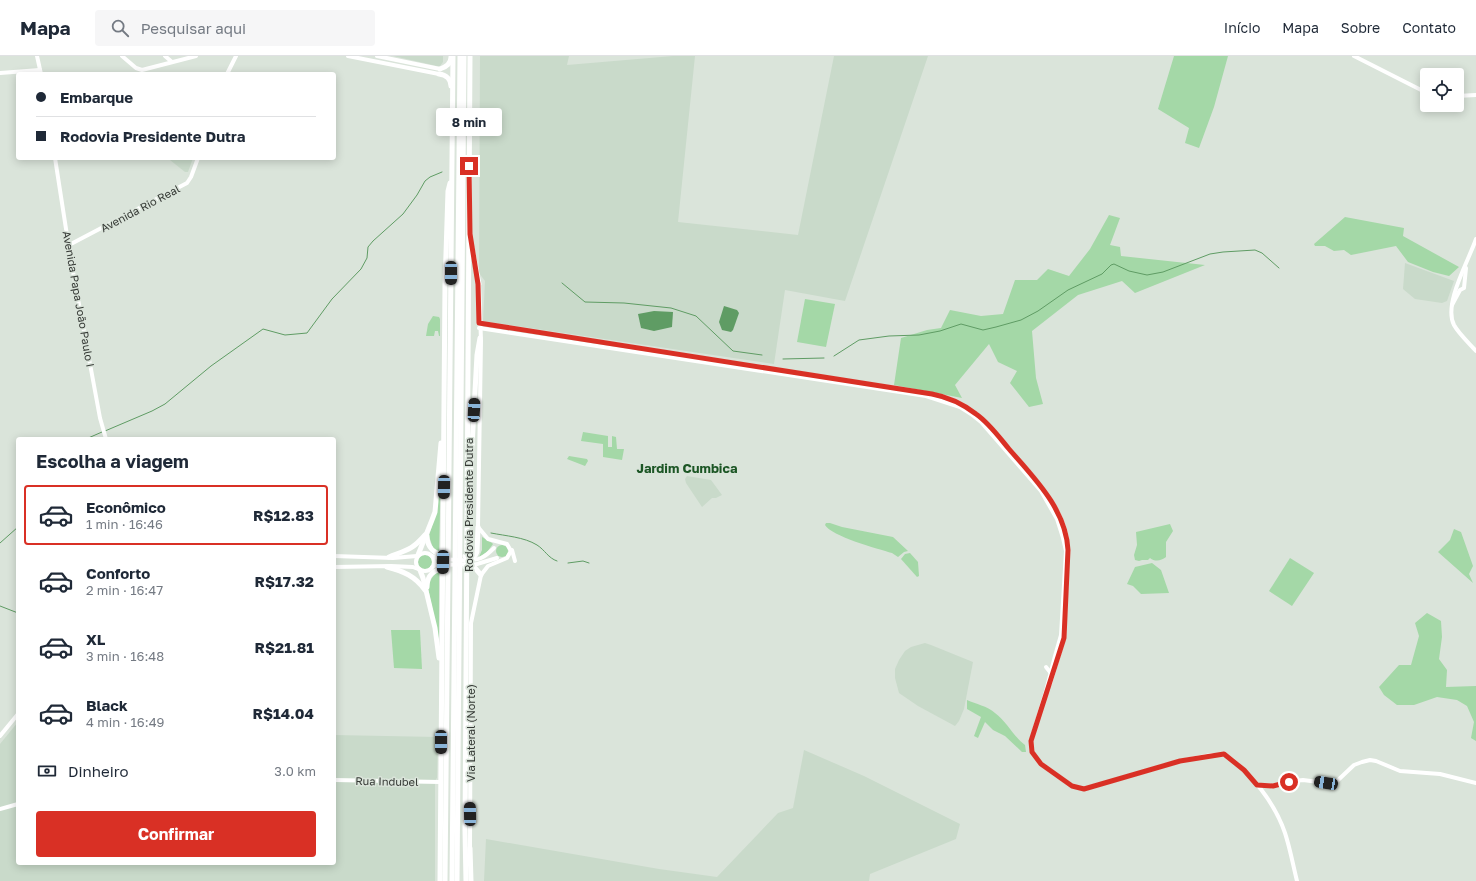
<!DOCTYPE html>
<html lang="pt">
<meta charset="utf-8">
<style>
:root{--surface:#fff;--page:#f6f6f7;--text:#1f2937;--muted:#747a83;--line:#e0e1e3;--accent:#d93025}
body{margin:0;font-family:"Golos Text",sans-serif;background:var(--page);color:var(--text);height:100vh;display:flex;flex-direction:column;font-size:15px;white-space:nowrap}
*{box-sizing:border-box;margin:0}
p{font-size:13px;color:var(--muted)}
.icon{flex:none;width:22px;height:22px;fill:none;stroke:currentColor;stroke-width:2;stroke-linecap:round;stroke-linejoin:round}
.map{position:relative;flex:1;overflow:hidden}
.panel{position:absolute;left:16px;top:381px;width:320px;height:428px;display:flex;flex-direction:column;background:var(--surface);border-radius:4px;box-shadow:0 2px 10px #0003}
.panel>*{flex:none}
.banner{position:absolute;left:16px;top:16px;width:320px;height:88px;border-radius:4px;box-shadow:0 2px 10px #0003;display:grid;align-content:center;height:88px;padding:0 20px;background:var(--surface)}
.buttons{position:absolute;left:1420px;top:12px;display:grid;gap:8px}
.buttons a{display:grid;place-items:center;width:44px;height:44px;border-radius:4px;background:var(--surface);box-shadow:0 2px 10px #0003;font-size:20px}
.end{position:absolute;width:18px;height:18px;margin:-9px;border:5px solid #d93025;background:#fff;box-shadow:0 0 0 2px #fff}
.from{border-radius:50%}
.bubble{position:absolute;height:28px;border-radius:4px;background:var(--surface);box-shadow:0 2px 10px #0003;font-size:13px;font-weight:700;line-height:28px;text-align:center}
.car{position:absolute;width:12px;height:24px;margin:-12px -6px;border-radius:5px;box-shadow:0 0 3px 1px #0007;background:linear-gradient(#222 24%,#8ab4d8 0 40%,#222 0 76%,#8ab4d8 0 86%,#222 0)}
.banner b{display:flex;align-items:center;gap:14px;height:38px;font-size:15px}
.banner b+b{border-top:1px solid var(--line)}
.banner i{width:10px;height:10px;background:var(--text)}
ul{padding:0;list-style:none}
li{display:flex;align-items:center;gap:12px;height:60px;margin:0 8px 6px;padding:0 12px;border:2px solid transparent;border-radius:4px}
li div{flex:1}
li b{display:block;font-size:15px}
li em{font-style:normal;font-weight:700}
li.on{border-color:var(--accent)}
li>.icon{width:36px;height:36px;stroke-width:1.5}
h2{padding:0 20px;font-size:18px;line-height:48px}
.pay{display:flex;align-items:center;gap:10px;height:44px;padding:0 20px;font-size:15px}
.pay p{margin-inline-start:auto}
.button{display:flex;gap:8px;margin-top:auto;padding:8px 20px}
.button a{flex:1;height:46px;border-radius:4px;background:var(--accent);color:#fff;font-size:16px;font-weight:700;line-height:46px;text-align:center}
header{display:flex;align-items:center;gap:24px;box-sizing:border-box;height:56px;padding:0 20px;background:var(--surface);border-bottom:1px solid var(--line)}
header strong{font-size:19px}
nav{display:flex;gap:22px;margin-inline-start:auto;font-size:14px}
.search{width:280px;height:36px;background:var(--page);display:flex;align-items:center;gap:10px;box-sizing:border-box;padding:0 14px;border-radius:4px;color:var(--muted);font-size:15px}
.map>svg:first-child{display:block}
.built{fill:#c9daca}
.green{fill:#a4d8a7}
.water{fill:#5f9c64}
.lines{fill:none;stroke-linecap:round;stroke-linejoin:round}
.stream{stroke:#5f9c64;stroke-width:1}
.secondary{stroke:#fff;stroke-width:4}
.highway{stroke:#fff;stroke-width:5}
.route{stroke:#d93025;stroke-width:5}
.labels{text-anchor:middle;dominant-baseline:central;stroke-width:3;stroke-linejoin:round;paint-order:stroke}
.street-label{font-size:11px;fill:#353935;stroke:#dae4da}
.quarter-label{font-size:13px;font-weight:bold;fill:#1c5625;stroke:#dae4da}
</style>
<header>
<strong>Mapa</strong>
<div class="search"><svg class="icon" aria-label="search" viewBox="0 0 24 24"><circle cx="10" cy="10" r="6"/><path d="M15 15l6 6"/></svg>Pesquisar aqui</div>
<nav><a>Início</a><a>Mapa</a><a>Sobre</a><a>Contato</a></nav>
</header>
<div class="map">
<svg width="1476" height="825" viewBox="0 0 1476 825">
<rect width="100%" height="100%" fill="#dae4da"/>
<g class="built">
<polygon points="393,0 443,0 443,6 440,10 437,10"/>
<polygon points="480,0 569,0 567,9 673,0 695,0 678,166 798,179 834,0 928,0 845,245 785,234 774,308 483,265 485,225 479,217"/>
<polygon points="170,102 193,102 188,116 185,116 170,104"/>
<polygon points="1405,207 1454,225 1447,245 1442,247 1415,243 1403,233"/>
<polygon points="687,420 711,424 722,439 716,442 712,442 702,451 686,427 685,423"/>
<polygon points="925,587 931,589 973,606 964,653 959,665 955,670 918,650 899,637 895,622 895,613 899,604 905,595 911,591"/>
<polygon points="18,666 18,807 334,807 334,679 438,681 437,722 436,723 435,727 435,825 0,825 0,688"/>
<polygon points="804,694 864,720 960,768 956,783 870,818 869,825 484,825 486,783 659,813 717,821 778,757 793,752"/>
</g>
<g class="green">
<polygon points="1174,0 1228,0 1214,51 1199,92 1185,87 1189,72 1158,53"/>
<polygon points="1109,159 1120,162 1110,189 1120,191 1121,200 1205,209 1135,237 1122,225 1078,239 1032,275 1036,322 1043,348 1029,351 1010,327 1017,315 998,306 989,288 955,329 962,342 894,329 901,282 927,274 941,272 950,254 981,260 1003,258 1015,224 1037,224 1048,213 1069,220 1090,193"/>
<polygon points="1345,161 1404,172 1403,180 1459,211 1449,220 1433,216 1408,206 1396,190 1351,199 1344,194 1334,195 1325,190 1315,190 1314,188"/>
<polygon points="805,243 835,248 826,291 797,286"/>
<polygon points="433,260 439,261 440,263 440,280 439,280 438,275 435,275 434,280 426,280 428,268"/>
<polygon points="583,376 608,380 608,391 612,391 612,380 616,381 617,393 624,393 622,404 603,401 603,388 581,385"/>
<polygon points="569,400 587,403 588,405 585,410 567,403"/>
<polygon points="441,415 439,495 433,492 429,480 435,459"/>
<path d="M826,467H830L842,471L893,481L908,495L904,496L898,501L892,497C878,493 831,480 825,469Z"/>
<path d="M1170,468L1173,475L1166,486V501C1161,505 1155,506 1150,502L1148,504H1142L1139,505L1135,504L1134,499L1137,489L1136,476Z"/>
<polygon points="1454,473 1461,476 1473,510 1469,518 1473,527 1438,496 1450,484"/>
<polygon points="482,481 492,487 493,488 487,496 479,501 482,494"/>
<circle cx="502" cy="495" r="6"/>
<polygon points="910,497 918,506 919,520 917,521 901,503 905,498"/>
<circle cx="425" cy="506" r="7"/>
<polygon points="1290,502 1314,517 1292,550 1269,535"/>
<polygon points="1152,507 1161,514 1169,537 1141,538 1133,530 1127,528 1135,511"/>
<path d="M439,515V585L428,532C430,524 432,520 439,515Z"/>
<polygon points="1427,557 1441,565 1442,581 1439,603 1447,614 1446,631 1476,630 1476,685 1471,682 1474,666 1467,650 1457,644 1437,641 1414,649 1397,649 1384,639 1379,631 1399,609 1411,609 1419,580 1415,567"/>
<polygon points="391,574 420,574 422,613 394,612"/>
<path d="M967,644C976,648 987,650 995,657C1007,666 1014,681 1025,689L1026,696H1022L1005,680L993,674L985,666L978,682L974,680L981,661L967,653Z"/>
</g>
<g class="water">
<polygon points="724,250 737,254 739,257 733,274 731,276 722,274 719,266"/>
<polygon points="654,255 673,256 672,271 654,275 641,272 638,258"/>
</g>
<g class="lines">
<g class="stream">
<polyline points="562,227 585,246 624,247 671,252 696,260 733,295 762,299"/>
<polyline points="834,300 859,284 889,280 919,279 940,275 961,268 983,274 996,271 1021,264 1038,255 1068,234 1102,218 1111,209 1114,208 1129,215 1147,219 1163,216 1210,198 1223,196 1255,194 1262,197 1279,212"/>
<polyline points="783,303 824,302"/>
<polyline points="105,375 152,355 165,348 211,310 263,273 285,279 307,277 332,243 361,213 367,202 368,191 373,185 403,158 417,139 425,125 430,121 442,116"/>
<polyline points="86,383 102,376"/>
<path d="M491,477C506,480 524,481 537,489C545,494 548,502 557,505"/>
<polyline points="0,487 18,471"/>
<polyline points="568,507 583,505 589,507"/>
<polyline points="0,550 18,557"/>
</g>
<g class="secondary">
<polyline points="37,0 41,18"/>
<polyline points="122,0 136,12 142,14 196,0"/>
<polyline points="165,0 172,6"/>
<polyline points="348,0 439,18"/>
<polyline points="377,0 440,13"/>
<polyline points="1354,0 1427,37"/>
<polyline points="0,17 40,14"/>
<polyline points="227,18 236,0"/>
<polyline points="1457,40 1476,39"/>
<polyline points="55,102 71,205 100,362 106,383"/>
<path d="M1476,183C1469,204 1443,248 1454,269C1459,278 1469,287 1476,295"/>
<polyline points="69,189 187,127 191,121 198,102"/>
<polyline points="1452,249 1460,234 1464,232 1466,212"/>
<path d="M479,267L932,338C948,341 963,348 976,358C990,368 1001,383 1012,396C1036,424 1070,458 1068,498"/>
<path d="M479,272L926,340L960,351L971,358L981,366L1041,435L1057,463L1063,482L1066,495L1061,579L1055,600L1046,635L1031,685L1032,696L1041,708L1072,730L1084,733L1180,705L1211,699H1226C1251,717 1275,747 1285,777C1290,792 1293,809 1297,825"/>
<polyline points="512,494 515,505"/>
<circle cx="425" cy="506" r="9"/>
<polyline points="334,500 393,502 417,500"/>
<path d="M432,500C441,504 473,506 481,502C486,500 490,496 494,492"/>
<polyline points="334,511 391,510 413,511 418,513"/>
<polyline points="432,511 436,509 477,508 497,502"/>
<polyline points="1046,611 1050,616"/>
<polyline points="1050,628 1064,582 1067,517"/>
<polyline points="0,680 18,658"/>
<polyline points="334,724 440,726"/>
<polyline points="1257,729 1273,730 1295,725 1303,724 1326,727 1336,726 1354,709 1362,706 1370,704 1376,705 1400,715 1440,718 1476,727"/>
<polyline points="0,753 18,748"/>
<polyline points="470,792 471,567 481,519 488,510 507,502 511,495 507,488 488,483 478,471 481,285 479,228"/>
</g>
<g class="highway">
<path d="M440,13C446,11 451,8 451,1"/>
<path d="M439,18C446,19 451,23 451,30"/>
<polyline points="472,192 479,228"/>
<polyline points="470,427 477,299 480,282"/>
<path d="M427,480C427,492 435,498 445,500"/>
<polyline points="418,499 432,464 435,456 441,387"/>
<polyline points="465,500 475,500 477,496 478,471"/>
<path d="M389,501C407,494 412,494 425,479"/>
<path d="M387,511C403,515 415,520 425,534"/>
<polyline points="465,511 475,512 481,519"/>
<polyline points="420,514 423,522 435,572 439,602"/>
<path d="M427,531C427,519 434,513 445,513"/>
<polyline points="470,792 471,825"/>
<polyline points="440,825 445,229 448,135 450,127"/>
<polyline points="445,825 453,0"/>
<polyline points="452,825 460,0"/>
<polyline points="457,825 464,0"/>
<polyline points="466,825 465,775 470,0"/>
</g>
</g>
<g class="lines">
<path class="route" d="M469,110L470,178L478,228L479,267L932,338C948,341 963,348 976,358C989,367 999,381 1009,393C1034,422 1066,453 1068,494L1064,582L1031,685L1032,696L1041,708L1072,730L1084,733L1180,705L1224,698L1244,714L1257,729L1273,730L1289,726"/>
</g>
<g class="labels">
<g class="street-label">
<text transform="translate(140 152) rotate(-28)">Avenida Rio Real</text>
<text transform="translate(79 243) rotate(80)">Avenida Papa João Paulo I</text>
<text transform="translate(468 449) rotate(-90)">Rodovia Presidente Dutra</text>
<text transform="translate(470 677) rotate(-90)">Via Lateral (Norte)</text>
<text transform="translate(387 725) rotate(1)">Rua Indubel</text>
</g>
<g class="quarter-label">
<text x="687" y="412">Jardim Cumbica</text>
</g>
</g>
</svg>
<div class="buttons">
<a><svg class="icon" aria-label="locate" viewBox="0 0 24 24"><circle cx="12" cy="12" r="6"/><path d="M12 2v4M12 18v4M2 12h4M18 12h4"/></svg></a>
</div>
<i class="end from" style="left:1289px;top:726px"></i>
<i class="end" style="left:469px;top:110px"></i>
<div class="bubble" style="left:436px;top:52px;width:66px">8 min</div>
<i class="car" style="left:451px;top:217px;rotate:180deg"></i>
<i class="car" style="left:474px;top:354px;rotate:3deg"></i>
<i class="car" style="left:444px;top:431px;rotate:181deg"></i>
<i class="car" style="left:443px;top:506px;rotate:181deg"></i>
<i class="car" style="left:441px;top:686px;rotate:180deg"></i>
<i class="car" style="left:1326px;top:727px;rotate:279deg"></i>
<i class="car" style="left:470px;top:758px;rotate:359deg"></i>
<div class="banner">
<b><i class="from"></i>Embarque</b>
<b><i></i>Rodovia Presidente Dutra</b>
</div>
<section class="panel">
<h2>Escolha a viagem</h2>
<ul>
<li class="on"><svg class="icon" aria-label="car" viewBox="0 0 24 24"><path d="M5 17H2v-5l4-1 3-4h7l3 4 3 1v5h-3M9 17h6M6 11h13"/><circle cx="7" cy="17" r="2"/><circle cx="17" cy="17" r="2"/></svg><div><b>Econômico</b><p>1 min · 16:46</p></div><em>R$12.83</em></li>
<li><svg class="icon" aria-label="car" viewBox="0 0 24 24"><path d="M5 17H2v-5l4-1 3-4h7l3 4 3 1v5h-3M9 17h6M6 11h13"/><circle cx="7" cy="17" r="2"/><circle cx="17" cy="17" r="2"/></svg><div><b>Conforto</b><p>2 min · 16:47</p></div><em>R$17.32</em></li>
<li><svg class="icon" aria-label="car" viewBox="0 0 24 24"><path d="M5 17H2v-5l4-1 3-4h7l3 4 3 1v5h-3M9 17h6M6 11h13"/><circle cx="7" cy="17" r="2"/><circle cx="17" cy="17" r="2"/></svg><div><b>XL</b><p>3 min · 16:48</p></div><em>R$21.81</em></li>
<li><svg class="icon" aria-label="car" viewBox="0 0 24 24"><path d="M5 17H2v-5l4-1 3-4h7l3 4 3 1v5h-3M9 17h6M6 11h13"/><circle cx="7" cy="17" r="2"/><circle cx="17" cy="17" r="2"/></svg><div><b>Black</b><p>4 min · 16:49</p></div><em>R$14.04</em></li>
</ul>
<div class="pay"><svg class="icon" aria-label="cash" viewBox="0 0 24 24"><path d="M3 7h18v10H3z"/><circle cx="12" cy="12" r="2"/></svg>Dinheiro<p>3.0 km</p></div>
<div class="button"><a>Confirmar</a></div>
</section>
</div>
